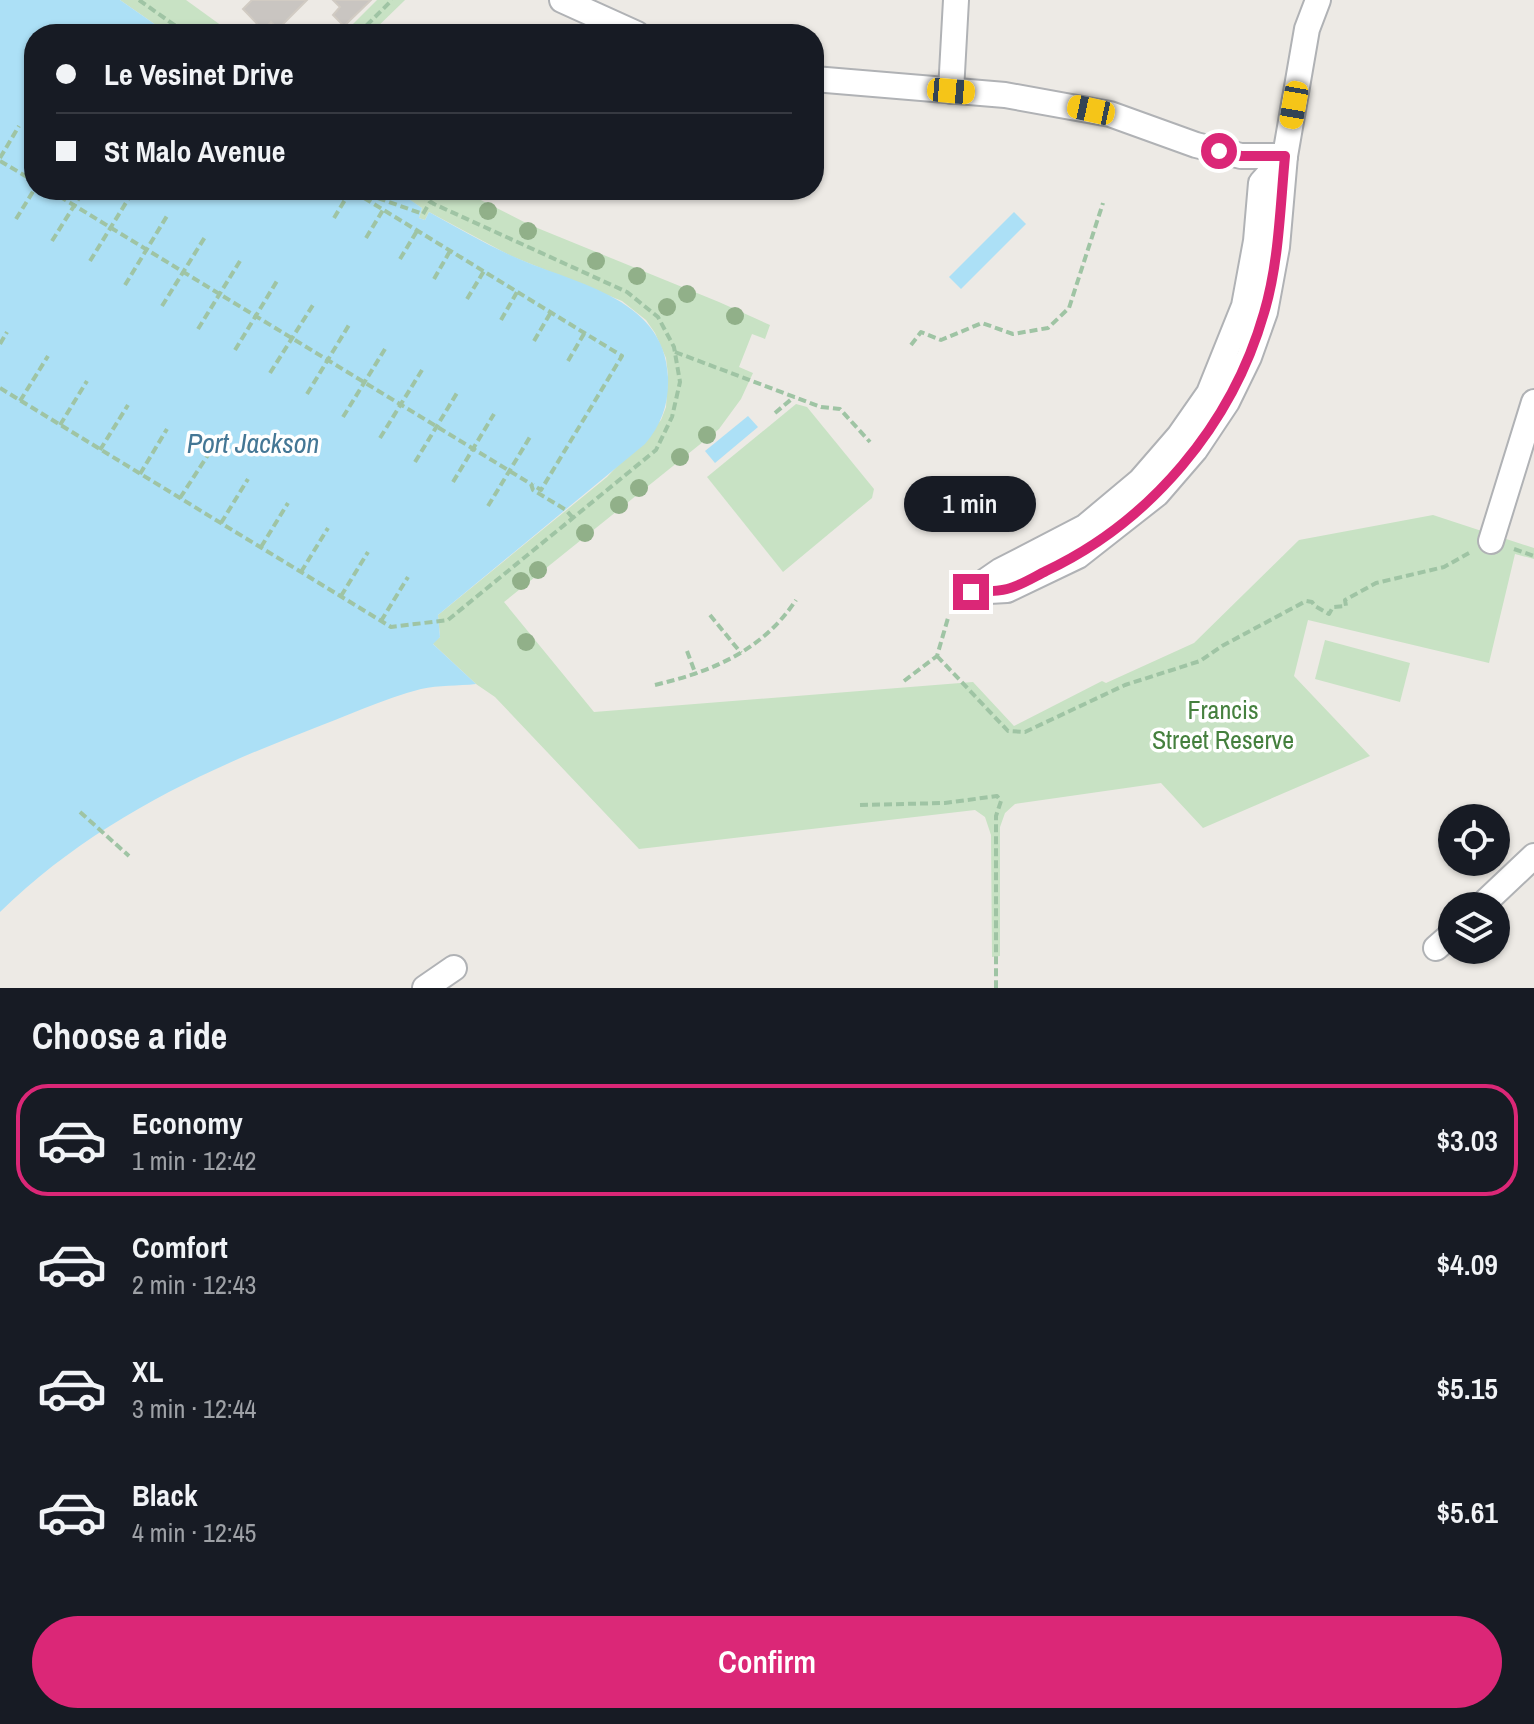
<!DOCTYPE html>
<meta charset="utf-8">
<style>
:root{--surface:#171b24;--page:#242831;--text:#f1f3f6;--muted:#9ea1a6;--line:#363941;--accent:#db2777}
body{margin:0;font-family:"Archivo Narrow",sans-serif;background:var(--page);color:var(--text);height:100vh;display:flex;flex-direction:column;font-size:30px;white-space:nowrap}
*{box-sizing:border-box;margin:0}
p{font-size:26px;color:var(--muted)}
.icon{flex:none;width:44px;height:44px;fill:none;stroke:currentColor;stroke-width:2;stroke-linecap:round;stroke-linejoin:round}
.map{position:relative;height:988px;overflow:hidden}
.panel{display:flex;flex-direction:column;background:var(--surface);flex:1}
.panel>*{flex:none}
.guide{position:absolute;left:24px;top:24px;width:800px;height:176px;border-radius:32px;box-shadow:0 2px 6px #0004;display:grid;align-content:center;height:176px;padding:0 32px;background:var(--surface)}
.tools{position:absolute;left:1438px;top:804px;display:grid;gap:16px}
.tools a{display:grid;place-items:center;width:72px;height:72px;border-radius:50%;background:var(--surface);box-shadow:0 2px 6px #0004;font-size:40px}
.end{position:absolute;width:36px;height:36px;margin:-18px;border:10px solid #db2777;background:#fff;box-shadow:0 0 0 4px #fff}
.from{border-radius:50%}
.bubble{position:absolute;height:56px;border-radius:28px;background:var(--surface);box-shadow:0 2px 6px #0004;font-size:26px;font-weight:600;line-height:56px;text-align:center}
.car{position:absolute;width:24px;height:48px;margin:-24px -12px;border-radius:10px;box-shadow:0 0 6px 2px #0007;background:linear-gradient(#f5c518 24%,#345 0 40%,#f5c518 0 76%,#345 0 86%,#f5c518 0)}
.guide b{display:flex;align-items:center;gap:28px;height:76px;font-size:30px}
.guide b+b{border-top:2px solid var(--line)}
.guide i{width:20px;height:20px;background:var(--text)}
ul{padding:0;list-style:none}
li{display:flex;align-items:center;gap:24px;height:112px;margin:0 16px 12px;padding:0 16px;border:4px solid transparent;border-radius:32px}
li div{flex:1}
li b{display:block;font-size:30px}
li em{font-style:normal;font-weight:600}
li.on{border-color:var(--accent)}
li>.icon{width:72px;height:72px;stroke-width:1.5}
h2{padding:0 32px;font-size:36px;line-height:96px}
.button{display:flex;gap:16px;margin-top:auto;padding:16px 32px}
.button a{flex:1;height:92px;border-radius:48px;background:var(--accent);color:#fff;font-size:32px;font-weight:600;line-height:92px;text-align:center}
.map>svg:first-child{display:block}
.green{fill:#c8e2c4}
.water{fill:#ace0f6}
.building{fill:#c9c5c1;stroke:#d1cbc3;stroke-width:2}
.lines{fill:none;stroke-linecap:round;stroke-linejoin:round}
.minor-casing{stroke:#b0b2b5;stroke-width:28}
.path{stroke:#9fc4a4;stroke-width:4;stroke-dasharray:8 4;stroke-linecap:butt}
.minor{stroke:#fff;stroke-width:24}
.tree{fill:#91b089}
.route{stroke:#db2777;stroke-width:10}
.labels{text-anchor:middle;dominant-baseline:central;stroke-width:7;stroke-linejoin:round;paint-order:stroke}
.park-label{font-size:26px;fill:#45803e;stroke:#fff}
.water-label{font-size:28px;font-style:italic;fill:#447795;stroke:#fff}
</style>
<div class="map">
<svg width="1534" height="988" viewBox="0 0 1534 988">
<rect width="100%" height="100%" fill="#edeae5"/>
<g class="green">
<polygon points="120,0 186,0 233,34 169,34"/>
<polygon points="377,0 405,0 370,34 343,34"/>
<polygon points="396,190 461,190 530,225 719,302 770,325 765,339 752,334 739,367 753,373 741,399 719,429 504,602 594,712 973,682 1014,726 1102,681 1106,683 1194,643 1299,540 1433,515 1534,548 1534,559 1515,554 1489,663 1308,620 1294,676 1370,756 1203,828 1161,783 1015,804 1005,813 1000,827 1000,956 992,957 991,835 985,817 975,810 639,849 495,697 476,684 432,643 440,637 438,615 607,477 661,420 666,407 668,375 666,358 655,333 646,320 622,301 511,256 429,212 425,220 419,218 422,208 400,194 398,197 394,194"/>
<polygon points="796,404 807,407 874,489 872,498 783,572 707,477"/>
<polygon points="1325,640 1410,663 1400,702 1315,679"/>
</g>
<g class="water">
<path d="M0,0H120L169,34H34V190H396L394,194L397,196L400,193L422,208L419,218L425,220L429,212C456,227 482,242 510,255C569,283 665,295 668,377C669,403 662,424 645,444L438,615L440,637L433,644L476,684C458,686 439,685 421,689C383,699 344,717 307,731C194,774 87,827 0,912Z"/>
<polygon points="1014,212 1026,224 961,289 949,277"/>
<polygon points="748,416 758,427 715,463 705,451"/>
</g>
<g class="building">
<polygon points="252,0 307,0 278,29 271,22 263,30 243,9"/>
<polygon points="333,0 371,0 344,26 333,15 340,7"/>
</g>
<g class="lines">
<g class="minor-casing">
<g id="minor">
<polyline points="562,0 637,34"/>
<polyline points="814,79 1005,95 1110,114 1196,145 1241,156 1285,156"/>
<polyline points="951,91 956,0"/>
<polyline points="1491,541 1534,402"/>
<polyline points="971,591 1000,571 1085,527 1140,481 1179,436 1209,393 1244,306 1256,241 1261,183 1285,156"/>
<polyline points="971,592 1007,590 1078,556 1157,494 1195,450 1227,402 1249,357 1265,312 1277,247 1285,156 1307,29 1318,0"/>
<polyline points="1481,906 1534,856"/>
<polyline points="1436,948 1452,934"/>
<polyline points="425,988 454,968"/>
</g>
</g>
<g class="path">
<polyline points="139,0 187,34"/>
<polyline points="75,34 80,26 94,34"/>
<polyline points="358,34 392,0"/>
<polyline points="0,158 19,126"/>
<polyline points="0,161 34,181"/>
<polyline points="49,190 531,484 533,490 566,510 573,518"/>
<polyline points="392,190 397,194 400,190"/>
<polyline points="300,198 305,190"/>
<polyline points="369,201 372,196 423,214 430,202"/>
<polyline points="334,218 351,190 622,356 541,490 533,485"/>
<polyline points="16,219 34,190"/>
<polyline points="366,238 383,210"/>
<polyline points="52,241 84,190"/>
<polyline points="400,259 417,231"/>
<polyline points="90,261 132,193"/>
<polyline points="434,279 450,251"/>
<polyline points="125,285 167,216"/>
<polyline points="467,299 484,271"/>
<polyline points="162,306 205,237"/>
<polyline points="501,320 517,292"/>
<polyline points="198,329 240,261"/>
<polyline points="534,341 551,312"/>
<polyline points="0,344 7,332"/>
<polyline points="911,345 921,332 941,340 982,323 1013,334 1048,328 1069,308 1103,203"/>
<polyline points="235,350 277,281"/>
<polyline points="675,352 821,407 840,409 870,442"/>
<polyline points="568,361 585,332"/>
<polyline points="270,373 313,305"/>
<polyline points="0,388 391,627 448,620 656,450 672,417 680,382 674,347 658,317 627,292 434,204 413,190"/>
<polyline points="307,394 349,325"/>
<polyline points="20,401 48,356"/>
<polyline points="775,413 794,397"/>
<polyline points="343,417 385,349"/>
<polyline points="60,425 87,381"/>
<polyline points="380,438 422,370"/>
<polyline points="100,450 128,405"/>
<polyline points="415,462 457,393"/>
<polyline points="140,474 167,429"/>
<polyline points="453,482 494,414"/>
<polyline points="180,498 208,455"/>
<polyline points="488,506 530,437"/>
<polyline points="221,523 248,479"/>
<polyline points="261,547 288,503"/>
<polyline points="1514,549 1534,556"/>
<polyline points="301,572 328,528"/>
<polyline points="341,596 368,552"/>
<polyline points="710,615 741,653"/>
<polyline points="381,621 408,577"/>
<polyline points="687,651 696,675"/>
<polyline points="937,656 1008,731 1025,732 1125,685 1200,661 1222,646 1306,601 1312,602 1315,606 1329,614 1333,607 1346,606 1345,600 1376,583 1444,567 1469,553"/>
<polyline points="904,681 937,656 948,618"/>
<path d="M655,685C713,671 762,651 796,600"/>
<polyline points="860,805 945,803 997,796 1001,801 996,816 996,988"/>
<polyline points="80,812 129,856"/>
</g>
<use href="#minor" class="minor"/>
</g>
<g class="tree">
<circle cx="488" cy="211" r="9"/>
<circle cx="528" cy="231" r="9"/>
<circle cx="596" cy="261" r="9"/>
<circle cx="637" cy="276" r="9"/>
<circle cx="687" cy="294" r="9"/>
<circle cx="667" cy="307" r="9"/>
<circle cx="735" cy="316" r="9"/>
<circle cx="707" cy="435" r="9"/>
<circle cx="680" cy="457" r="9"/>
<circle cx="639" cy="488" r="9"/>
<circle cx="619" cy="505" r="9"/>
<circle cx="585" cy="533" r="9"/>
<circle cx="538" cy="570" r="9"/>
<circle cx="521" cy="581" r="9"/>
<circle cx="526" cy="642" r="9"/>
</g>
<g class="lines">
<path class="route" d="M971,592C982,591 996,592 1007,589C1020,586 1034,577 1046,571C1150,522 1232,425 1264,313C1279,263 1280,208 1285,156H1241L1219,151"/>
</g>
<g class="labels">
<g class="park-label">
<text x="1223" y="709">Francis<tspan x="1223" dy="30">Street Reserve</tspan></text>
</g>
<g class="water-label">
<text x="253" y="443">Port Jackson</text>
</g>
</g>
</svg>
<div class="tools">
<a><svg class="icon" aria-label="locate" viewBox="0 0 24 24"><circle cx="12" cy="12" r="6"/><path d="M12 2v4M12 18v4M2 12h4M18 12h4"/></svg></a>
<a><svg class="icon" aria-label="layers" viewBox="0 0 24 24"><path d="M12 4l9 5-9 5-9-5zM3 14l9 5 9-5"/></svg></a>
</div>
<i class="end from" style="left:1219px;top:151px"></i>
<i class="end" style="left:971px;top:592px"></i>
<div class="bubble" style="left:904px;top:476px;width:132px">1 min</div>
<i class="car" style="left:951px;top:91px;rotate:95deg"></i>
<i class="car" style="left:1294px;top:105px;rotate:190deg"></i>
<i class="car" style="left:1091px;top:110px;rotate:282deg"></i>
<div class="guide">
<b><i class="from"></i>Le Vesinet Drive</b>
<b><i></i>St Malo Avenue</b>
</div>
</div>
<section class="panel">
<h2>Choose a ride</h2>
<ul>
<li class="on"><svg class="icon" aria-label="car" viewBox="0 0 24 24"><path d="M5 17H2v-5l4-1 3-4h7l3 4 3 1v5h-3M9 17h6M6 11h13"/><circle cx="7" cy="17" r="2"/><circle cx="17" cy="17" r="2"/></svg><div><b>Economy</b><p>1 min · 12:42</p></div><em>$3.03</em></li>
<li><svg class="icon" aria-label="car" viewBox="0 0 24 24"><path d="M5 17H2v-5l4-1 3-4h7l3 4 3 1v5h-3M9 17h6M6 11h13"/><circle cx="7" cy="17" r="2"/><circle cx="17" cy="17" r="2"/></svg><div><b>Comfort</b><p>2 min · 12:43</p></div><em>$4.09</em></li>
<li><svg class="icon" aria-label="car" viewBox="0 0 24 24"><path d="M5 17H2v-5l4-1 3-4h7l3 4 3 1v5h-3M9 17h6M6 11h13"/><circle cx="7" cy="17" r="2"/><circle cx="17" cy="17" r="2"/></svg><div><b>XL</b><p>3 min · 12:44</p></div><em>$5.15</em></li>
<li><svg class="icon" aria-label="car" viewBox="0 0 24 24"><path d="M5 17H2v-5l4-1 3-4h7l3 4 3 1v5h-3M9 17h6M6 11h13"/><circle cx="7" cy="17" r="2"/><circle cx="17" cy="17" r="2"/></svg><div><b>Black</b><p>4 min · 12:45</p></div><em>$5.61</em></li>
</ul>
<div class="button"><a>Confirm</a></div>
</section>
